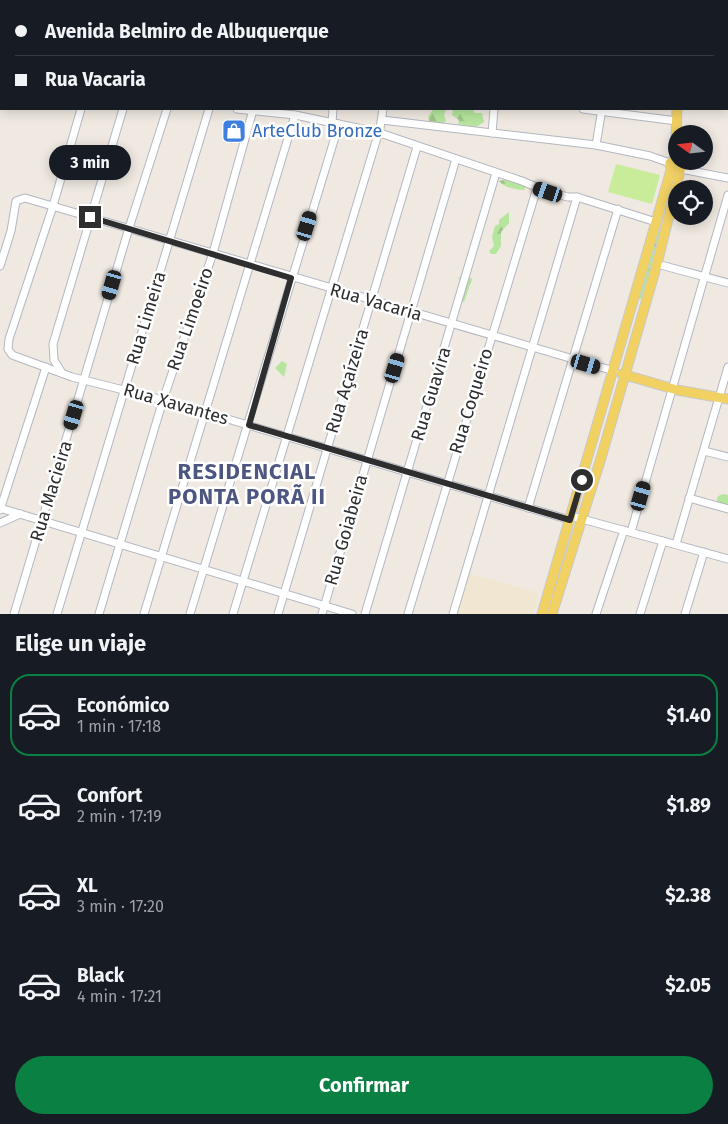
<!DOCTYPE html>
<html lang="es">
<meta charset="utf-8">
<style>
:root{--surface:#171b24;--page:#20242c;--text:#f1f3f6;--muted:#9ea1a6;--line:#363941;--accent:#0b8043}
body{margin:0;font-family:"Fira Sans",sans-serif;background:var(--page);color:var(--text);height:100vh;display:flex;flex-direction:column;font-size:19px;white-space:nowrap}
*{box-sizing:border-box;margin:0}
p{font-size:16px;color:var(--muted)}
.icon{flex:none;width:28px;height:28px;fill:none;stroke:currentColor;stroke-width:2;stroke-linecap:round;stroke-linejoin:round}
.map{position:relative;height:614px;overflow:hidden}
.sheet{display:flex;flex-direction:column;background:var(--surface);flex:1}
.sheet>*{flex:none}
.banner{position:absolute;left:0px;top:0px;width:729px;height:110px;box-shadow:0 2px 12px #0003;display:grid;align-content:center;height:110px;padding:0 15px;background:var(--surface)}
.needle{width:32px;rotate:285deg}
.tools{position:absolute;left:668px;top:125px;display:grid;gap:10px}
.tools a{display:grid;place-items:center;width:45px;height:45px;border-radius:50%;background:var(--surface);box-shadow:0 2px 12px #0003;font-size:25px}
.end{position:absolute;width:22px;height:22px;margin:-11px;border:6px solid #2e2e2e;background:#fff;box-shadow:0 0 0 2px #fff}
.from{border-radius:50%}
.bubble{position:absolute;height:35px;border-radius:18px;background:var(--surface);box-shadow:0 2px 12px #0003;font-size:16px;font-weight:700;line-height:35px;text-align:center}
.car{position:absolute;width:15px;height:30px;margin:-15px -8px;border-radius:6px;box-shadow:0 0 4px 1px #0007;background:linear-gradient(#222 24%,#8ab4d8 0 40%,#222 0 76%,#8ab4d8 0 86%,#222 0)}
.banner b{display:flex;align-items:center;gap:18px;height:48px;font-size:19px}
.banner b+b{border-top:1px solid var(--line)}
.banner i{width:12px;height:12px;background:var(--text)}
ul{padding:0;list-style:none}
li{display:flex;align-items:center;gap:15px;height:82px;margin:0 10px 8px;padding:0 5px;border:2px solid transparent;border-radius:20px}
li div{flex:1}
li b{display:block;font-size:19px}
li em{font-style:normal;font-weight:700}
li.selected{border-color:var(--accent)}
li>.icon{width:45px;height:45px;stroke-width:1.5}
h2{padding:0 15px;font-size:22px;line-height:60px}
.cta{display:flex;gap:10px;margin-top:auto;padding:10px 15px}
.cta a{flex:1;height:58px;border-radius:30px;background:var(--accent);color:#fff;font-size:20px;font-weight:700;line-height:58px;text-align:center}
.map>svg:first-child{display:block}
.education{fill:#f0e6d1}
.forest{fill:url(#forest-firs)}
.pitch{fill:#c9ec9a}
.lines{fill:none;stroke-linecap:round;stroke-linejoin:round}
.minor-casing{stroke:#b4b7c1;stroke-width:9}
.major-casing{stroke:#c9c9c9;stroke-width:11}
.minor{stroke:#fff;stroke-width:7}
.major{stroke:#f2d163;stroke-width:9}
.route{stroke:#2e2e2e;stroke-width:6}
.labels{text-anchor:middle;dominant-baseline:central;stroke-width:5;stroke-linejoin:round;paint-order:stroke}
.shop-label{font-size:18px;fill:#366cbe;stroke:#fff;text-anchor:start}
.street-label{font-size:18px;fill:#2e2e2e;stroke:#fff}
.district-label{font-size:22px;font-weight:bold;letter-spacing:1px;fill:#4d5680;stroke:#fff}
</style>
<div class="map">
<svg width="728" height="614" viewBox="0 0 728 614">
<defs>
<pattern id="forest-firs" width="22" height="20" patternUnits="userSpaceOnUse" patternTransform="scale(1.25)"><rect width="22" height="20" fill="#b6e59e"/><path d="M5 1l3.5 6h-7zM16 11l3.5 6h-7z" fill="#9dc588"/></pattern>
</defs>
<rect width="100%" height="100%" fill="#efe9e1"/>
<polygon class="education" points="467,573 539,593 533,614 455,614"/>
<g class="forest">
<polygon points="0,0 35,0 1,1 0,77"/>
<polygon points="433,109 447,109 444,114 446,121 438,127 430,123 428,117"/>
<polygon points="453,109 473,109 475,113 482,113 484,122 476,127 458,124 459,120 452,115"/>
<path d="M503,180H510L525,186V189L524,190C515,189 504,188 499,181Z"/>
<polygon points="509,212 509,223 501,232 501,246 496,254 491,254 489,251 494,246 492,237 495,226 499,224 499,220"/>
<polygon points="659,226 664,258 661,261 652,261 644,295 641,299 637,300"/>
<polygon points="463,273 472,279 464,302 461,301 462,280 458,279"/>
<polygon points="282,361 287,364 284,377 275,368"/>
<polygon points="723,494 728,495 728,511 716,503 718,496"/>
</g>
<polygon class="pitch" points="616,164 660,175 652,204 608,192"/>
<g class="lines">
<g class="minor-casing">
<g id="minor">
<polyline points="70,1 70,0"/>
<polyline points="183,1 183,0"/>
<polyline points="344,1 344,0"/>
<polyline points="393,1 393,0"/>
<polyline points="502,1 502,0"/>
<polyline points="614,1 614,0"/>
<polyline points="81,109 53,206 9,339 8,349 12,355 72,377 163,400 570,520"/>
<polyline points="237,109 295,115 377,132 522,181 548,192 568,197 577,197 656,222"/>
<polyline points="583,109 677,121"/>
<polyline points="382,120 596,145 650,156 670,163"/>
<polyline points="332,123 333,109"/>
<polyline points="492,133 494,109"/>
<polyline points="596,145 602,109"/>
<polyline points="681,169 728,178"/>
<polyline points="657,264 728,283"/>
<polyline points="0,266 11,231 16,201 25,198 614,371"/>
<polyline points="62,373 54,360 53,344 123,109"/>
<polyline points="704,451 728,457"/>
<polyline points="689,498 728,509"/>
<polyline points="0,508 352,614"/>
<polyline points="528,508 618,209"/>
<polyline points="0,510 46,367"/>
<polyline points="571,516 728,559"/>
<polyline points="0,523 20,514"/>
<polyline points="631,532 728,195"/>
<polyline points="676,544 728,367"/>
<polyline points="14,614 129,228 167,109"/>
<polyline points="57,614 209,109"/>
<polyline points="99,614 163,400 213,253 253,110"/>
<polyline points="144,614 295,115"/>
<polyline points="190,614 339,124"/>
<polyline points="233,614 380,128 383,109"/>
<polyline points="278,614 417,147"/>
<polyline points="322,614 456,159"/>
<polyline points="365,614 496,173"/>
<polyline points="408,614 537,188"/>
<polyline points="453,614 577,197"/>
<polyline points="596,614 624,530"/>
<polyline points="640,614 663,541"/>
<polyline points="685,614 704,552"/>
</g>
</g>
<g class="major-casing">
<g id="major">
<polyline points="680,1 680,0"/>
<polyline points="622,374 677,390 728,399"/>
<polyline points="542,614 656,222 671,170 670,163 675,160 677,109"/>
<polyline points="552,614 601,458 657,264 681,167 679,161"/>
</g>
</g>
<use href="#minor" class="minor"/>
<use href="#major" class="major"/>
</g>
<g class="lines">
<polyline class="route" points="90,217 291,278 249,425 570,520 582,480"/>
</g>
<defs>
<g id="shop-square" transform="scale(1.25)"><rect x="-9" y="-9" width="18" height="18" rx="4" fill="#3f7fe0" stroke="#fff"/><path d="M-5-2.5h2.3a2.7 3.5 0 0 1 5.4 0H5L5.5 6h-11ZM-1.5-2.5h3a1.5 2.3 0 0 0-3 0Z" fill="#fff"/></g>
</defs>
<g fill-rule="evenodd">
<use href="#shop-square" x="234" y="131"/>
</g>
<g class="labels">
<g class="shop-label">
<text x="252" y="131">ArteClub Bronze</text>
</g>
<g class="street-label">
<text transform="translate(376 302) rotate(16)">Rua Vacaria</text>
<text transform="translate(146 318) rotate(-73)">Rua Limeira</text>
<text transform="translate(190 319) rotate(-71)">Rua Limoeiro</text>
<text transform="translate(347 381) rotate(-73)">Rua Açaízeira</text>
<text transform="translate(431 394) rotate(-73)">Rua Guavira</text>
<text transform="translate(471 401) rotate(-73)">Rua Coqueiro</text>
<text transform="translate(176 404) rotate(16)">Rua Xavantes</text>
<text transform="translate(51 491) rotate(-73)">Rua Macieira</text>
<text transform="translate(346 530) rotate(-74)">Rua Goiabeira</text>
</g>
<g class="district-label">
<text x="247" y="471">RESIDENCIAL<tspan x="247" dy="25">PONTA PORÃ II</tspan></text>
</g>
</g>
</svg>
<div class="tools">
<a><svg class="needle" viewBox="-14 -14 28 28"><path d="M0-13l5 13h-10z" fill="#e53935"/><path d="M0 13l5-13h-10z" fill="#9ea1a6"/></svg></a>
<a><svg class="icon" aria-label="locate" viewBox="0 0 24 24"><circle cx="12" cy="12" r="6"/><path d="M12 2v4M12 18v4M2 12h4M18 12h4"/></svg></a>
</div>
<i class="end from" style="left:582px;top:480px"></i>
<i class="end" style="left:90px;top:217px"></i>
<div class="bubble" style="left:49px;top:145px;width:82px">3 min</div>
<i class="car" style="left:548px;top:192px;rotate:289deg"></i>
<i class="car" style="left:307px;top:226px;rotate:17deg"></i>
<i class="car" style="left:112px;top:285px;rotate:196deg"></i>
<i class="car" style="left:586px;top:364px;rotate:106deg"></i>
<i class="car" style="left:395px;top:368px;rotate:17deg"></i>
<i class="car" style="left:74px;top:415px;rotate:197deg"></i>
<i class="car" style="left:641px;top:496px;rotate:16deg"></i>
<div class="banner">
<b><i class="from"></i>Avenida Belmiro de Albuquerque</b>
<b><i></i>Rua Vacaria</b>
</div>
</div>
<section class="sheet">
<h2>Elige un viaje</h2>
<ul>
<li class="selected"><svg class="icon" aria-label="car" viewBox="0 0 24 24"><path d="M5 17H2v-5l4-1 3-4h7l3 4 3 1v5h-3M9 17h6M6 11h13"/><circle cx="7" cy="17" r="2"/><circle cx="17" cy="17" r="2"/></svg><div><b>Económico</b><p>1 min · 17:18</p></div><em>$1.40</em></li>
<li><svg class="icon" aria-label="car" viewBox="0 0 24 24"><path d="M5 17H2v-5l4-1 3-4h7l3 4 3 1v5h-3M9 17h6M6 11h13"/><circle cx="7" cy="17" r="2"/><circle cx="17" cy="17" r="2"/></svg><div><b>Confort</b><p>2 min · 17:19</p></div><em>$1.89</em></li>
<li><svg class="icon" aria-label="car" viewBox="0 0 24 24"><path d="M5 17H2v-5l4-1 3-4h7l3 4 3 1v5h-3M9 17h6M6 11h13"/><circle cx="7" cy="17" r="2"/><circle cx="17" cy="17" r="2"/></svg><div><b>XL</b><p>3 min · 17:20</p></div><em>$2.38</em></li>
<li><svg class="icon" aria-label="car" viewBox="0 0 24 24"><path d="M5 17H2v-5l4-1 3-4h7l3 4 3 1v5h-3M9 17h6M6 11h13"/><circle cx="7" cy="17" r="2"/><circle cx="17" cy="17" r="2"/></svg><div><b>Black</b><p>4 min · 17:21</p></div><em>$2.05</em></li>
</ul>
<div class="cta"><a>Confirmar</a></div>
</section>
